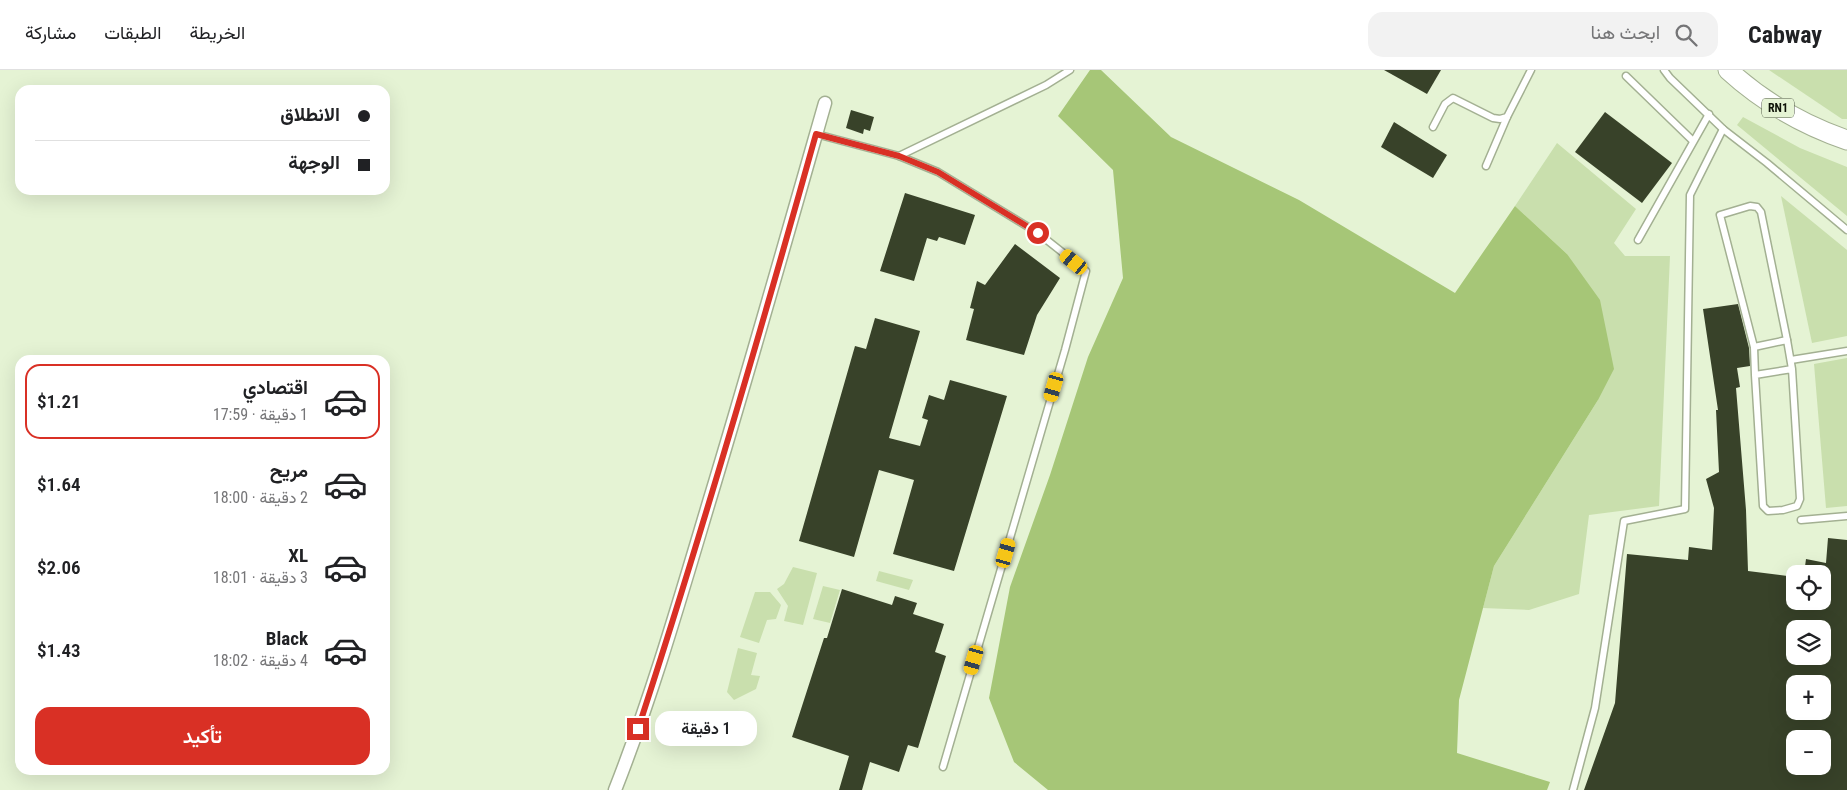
<!DOCTYPE html>
<html lang="ar">
<meta charset="utf-8">
<style>
:root{--surface:#fff;--page:#f2f2f2;--text:#202124;--muted:#757577;--line:#e0e0e0;--accent:#d93025}
body{margin:0;font-family:"Roboto Condensed",Vazirmatn,sans-serif;background:var(--page);color:var(--text);direction:rtl;height:100vh;display:flex;flex-direction:column;font-size:19px;white-space:nowrap}
*{box-sizing:border-box;margin:0}
p{font-size:16px;color:var(--muted)}
.icon{flex:none;width:28px;height:28px;fill:none;stroke:currentColor;stroke-width:2;stroke-linecap:round;stroke-linejoin:round}
.map{position:relative;flex:1;overflow:hidden;direction:ltr}
.panel{position:absolute;left:15px;top:285px;width:375px;height:420px;display:flex;flex-direction:column;background:var(--surface);border-radius:15px;box-shadow:0 5px 20px #0002;direction:rtl}
.panel>*{flex:none}
.guide{position:absolute;left:15px;top:15px;width:375px;height:110px;border-radius:15px;box-shadow:0 5px 20px #0002;direction:rtl;display:grid;align-content:center;height:110px;padding:0 20px;background:var(--surface)}
.controls{position:absolute;left:1786px;top:495px;display:grid;gap:10px}
.controls a{display:grid;place-items:center;width:45px;height:45px;border-radius:10px;background:var(--surface);box-shadow:0 5px 20px #0002;font-size:25px}
.end{position:absolute;width:22px;height:22px;margin:-11px;border:6px solid #d93025;background:#fff;box-shadow:0 0 0 2px #fff}
.from{border-radius:50%}
.bubble{position:absolute;height:35px;border-radius:15px;background:var(--surface);box-shadow:0 5px 20px #0002;font-size:16px;font-weight:600;line-height:35px;text-align:center;direction:rtl}
.car{position:absolute;width:15px;height:30px;margin:-15px -8px;border-radius:6px;box-shadow:0 0 4px 1px #0007;background:linear-gradient(#f5c518 24%,#345 0 40%,#f5c518 0 76%,#345 0 86%,#f5c518 0)}
.guide b{display:flex;align-items:center;gap:18px;height:48px;font-size:19px}
.guide b+b{border-top:1px solid var(--line)}
.guide i{width:12px;height:12px;background:var(--text)}
ul{padding:9px 0 0;list-style:none}
li{display:flex;align-items:center;gap:15px;height:75px;margin:0 10px 8px;padding:0 10px;border:2px solid transparent;border-radius:15px}
li div{flex:1}
li b{display:block;font-size:19px}
li em{font-style:normal;font-weight:600}
li.active{border-color:var(--accent)}
li>.icon{width:45px;height:45px;stroke-width:1.5}
.action{display:flex;gap:10px;margin-top:auto;padding:10px 20px}
.action a{flex:1;height:58px;border-radius:15px;background:var(--accent);color:#fff;font-size:20px;font-weight:600;line-height:58px;text-align:center}
header{display:flex;align-items:center;gap:30px;box-sizing:border-box;height:70px;padding:0 25px;background:var(--surface);border-bottom:1px solid var(--line)}
header strong{font-size:24px}
nav{display:flex;gap:28px;margin-inline-start:auto;font-size:18px}
.search{width:350px;height:45px;background:var(--page);display:flex;align-items:center;gap:12px;box-sizing:border-box;padding:0 18px;border-radius:15px;color:var(--muted);font-size:19px}
.map>svg:first-child{display:block}
.green{fill:#c9dfad}
.forest{fill:#a6c677}
.building{fill:#384229;fill-rule:evenodd}
.lines{fill:none;stroke-linecap:round;stroke-linejoin:round}
.lane-casing{stroke:#a3b092;stroke-width:9}
.street-casing{stroke:#a3b092;stroke-width:15}
.primary-casing{stroke:#a3b092;stroke-width:21}
.lane{stroke:#fff;stroke-width:6}
.street{stroke:#fff;stroke-width:12}
.primary{stroke:#fff;stroke-width:19}
.route{stroke:#d93025;stroke-width:6}
.labels{text-anchor:middle;dominant-baseline:central;stroke-width:5;stroke-linejoin:round;paint-order:stroke}
.shield{fill:#e5f3d4;stroke:#4e5645;stroke-width:1}
.shield-label{font-size:12px;font-weight:bold;fill:#0e1208}
</style>
<header>
<strong>Cabway</strong>
<div class="search"><svg class="icon" aria-label="search" viewBox="0 0 24 24"><circle cx="10" cy="10" r="6"/><path d="M15 15l6 6"/></svg>ابحث هنا</div>
<nav><a>الخريطة</a><a>الطبقات</a><a>مشاركة</a></nav>
</header>
<div class="map">
<svg width="1847" height="720" viewBox="0 0 1847 720">
<rect width="100%" height="100%" fill="#e5f3d4"/>
<g class="green">
<polygon points="1769,0 1847,0 1847,49 1842,49"/>
<polygon points="1743,47 1800,78 1847,97 1847,146 1737,55"/>
<polygon points="1557,73 1636,139 1614,173 1625,186 1670,186 1659,436 1589,445 1579,524 1529,540 1483,538 1494,496 1598,330 1567,184 1515,136"/>
<polygon points="1781,126 1847,180 1847,266 1812,273"/>
<polygon points="1847,288 1847,436 1826,438 1814,294"/>
<polygon points="793,497 817,503 803,555 784,551 788,536 777,519 784,514"/>
<polygon points="879,501 913,510 909,520 876,511"/>
<polygon points="823,516 840,520 830,553 813,549"/>
<polygon points="755,522 770,522 781,535 776,549 767,550 759,573 740,567"/>
<polygon points="738,578 757,583 751,605 760,606 756,619 734,630 727,622"/>
</g>
<polygon class="forest" points="1090,0 1101,0 1171,67 1299,130 1455,223 1515,136 1567,184 1600,230 1614,299 1598,330 1494,496 1459,630 1457,683 1550,712 1547,720 1048,720 1014,692 989,628 1010,517 1050,405 1088,287 1123,208 1113,100 1058,46"/>
<g class="building">
<polygon points="1384,0 1441,0 1427,24"/>
<polygon points="851,40 874,47 870,61 864,59 863,64 846,58"/>
<polygon points="1605,42 1672,93 1642,133 1575,82"/>
<polygon points="1394,52 1447,85 1433,108 1381,77"/>
<polygon points="905,123 975,145 965,175 939,167 937,171 927,168 914,211 880,201"/>
<polygon points="1015,174 1060,208 1037,245 1024,285 966,270 974,239 970,238 977,211 985,215"/>
<path d="M1738,234L1749,278L1750,296L1737,298L1740,317L1736,318L1746,440L1748,501L1795,507V531H1822V504H1804L1806,489L1826,493L1828,468L1847,470V720H1584L1615,633L1627,484L1688,490L1689,477L1712,480L1714,438L1706,409L1719,402L1716,340H1718L1703,239ZM1795,559H1822V586H1795ZM1795,614H1822V641H1795ZM1795,669H1822V696H1795Z"/>
<polygon points="875,248 920,261 889,368 920,376 928,350 922,348 929,325 944,330 950,310 1007,326 954,501 893,484 914,410 879,400 854,487 799,471 855,276 866,279"/>
<polygon points="842,519 892,535 895,526 917,533 913,544 944,554 935,582 946,586 918,678 908,675 899,702 870,692 862,720 839,720 849,686 792,667 824,568 827,568"/>
</g>
<g class="lines">
<g class="lane-casing">
<g id="lane">
<polyline points="1664,0 1670,8 1723,59 1767,93 1847,160"/>
<polyline points="1626,6 1693,71"/>
<polyline points="1433,57 1445,34 1453,28 1493,48 1500,49 1507,47 1531,0"/>
<polyline points="816,64 899,86 938,102 1038,163 1086,201 1065,280 943,697"/>
<polyline points="899,86 1046,15 1070,0"/>
<polyline points="1486,96 1507,47"/>
<polyline points="1638,170 1709,44"/>
<polyline points="1754,277 1720,145 1750,136 1757,137 1761,142 1787,270"/>
<polyline points="1791,290 1847,281"/>
<polyline points="1755,305 1763,436 1768,441 1783,440 1797,436 1800,429 1792,299 1787,270 1754,277 1755,305 1792,299"/>
<polyline points="1801,450 1847,446"/>
<polyline points="1573,720 1595,638 1624,451 1685,439 1690,125 1723,59"/>
</g>
</g>
<g class="street-casing">
<path id="street" d="M615,720C652,626 680,529 709,432C749,300 787,166 825,33"/>
</g>
<g class="primary-casing">
<path id="primary" d="M1728,0C1762,31 1803,55 1847,70"/>
</g>
<use href="#lane" class="lane"/>
<use href="#street" class="street"/>
<use href="#primary" class="primary"/>
</g>
<g class="lines">
<path class="route" d="M638,659C702,463 760,264 816,64L899,86L938,102L1038,163"/>
</g>
<g class="labels">
<rect class="shield" x="1762" y="28.5" width="32" height="19" rx="4"/>
<g class="shield-label">
<text x="1778" y="38">RN1</text>
</g>
</g>
</svg>
<div class="controls">
<a><svg class="icon" aria-label="locate" viewBox="0 0 24 24"><circle cx="12" cy="12" r="6"/><path d="M12 2v4M12 18v4M2 12h4M18 12h4"/></svg></a>
<a><svg class="icon" aria-label="layers" viewBox="0 0 24 24"><path d="M12 4l9 5-9 5-9-5zM3 14l9 5 9-5"/></svg></a>
<a>+</a>
<a>−</a>
</div>
<i class="end from" style="left:1038px;top:163px"></i>
<i class="end" style="left:638px;top:659px"></i>
<div class="bubble" style="left:655px;top:641px;width:102px">1 دقيقة</div>
<i class="car" style="left:1074px;top:192px;rotate:309deg"></i>
<i class="car" style="left:1054px;top:317px;rotate:196deg"></i>
<i class="car" style="left:1006px;top:483px;rotate:16deg"></i>
<i class="car" style="left:974px;top:590px;rotate:196deg"></i>
<div class="guide">
<b><i class="from"></i>الانطلاق</b>
<b><i></i>الوجهة</b>
</div>
<section class="panel">
<ul>
<li class="active"><svg class="icon" aria-label="car" viewBox="0 0 24 24"><path d="M5 17H2v-5l4-1 3-4h7l3 4 3 1v5h-3M9 17h6M6 11h13"/><circle cx="7" cy="17" r="2"/><circle cx="17" cy="17" r="2"/></svg><div><b>اقتصادي</b><p>1 دقيقة · 17:59</p></div><em>$1.21</em></li>
<li><svg class="icon" aria-label="car" viewBox="0 0 24 24"><path d="M5 17H2v-5l4-1 3-4h7l3 4 3 1v5h-3M9 17h6M6 11h13"/><circle cx="7" cy="17" r="2"/><circle cx="17" cy="17" r="2"/></svg><div><b>مريح</b><p>2 دقيقة · 18:00</p></div><em>$1.64</em></li>
<li><svg class="icon" aria-label="car" viewBox="0 0 24 24"><path d="M5 17H2v-5l4-1 3-4h7l3 4 3 1v5h-3M9 17h6M6 11h13"/><circle cx="7" cy="17" r="2"/><circle cx="17" cy="17" r="2"/></svg><div><b>XL</b><p>3 دقيقة · 18:01</p></div><em>$2.06</em></li>
<li><svg class="icon" aria-label="car" viewBox="0 0 24 24"><path d="M5 17H2v-5l4-1 3-4h7l3 4 3 1v5h-3M9 17h6M6 11h13"/><circle cx="7" cy="17" r="2"/><circle cx="17" cy="17" r="2"/></svg><div><b>Black</b><p>4 دقيقة · 18:02</p></div><em>$1.43</em></li>
</ul>
<div class="action"><a>تأكيد</a></div>
</section>
</div>
